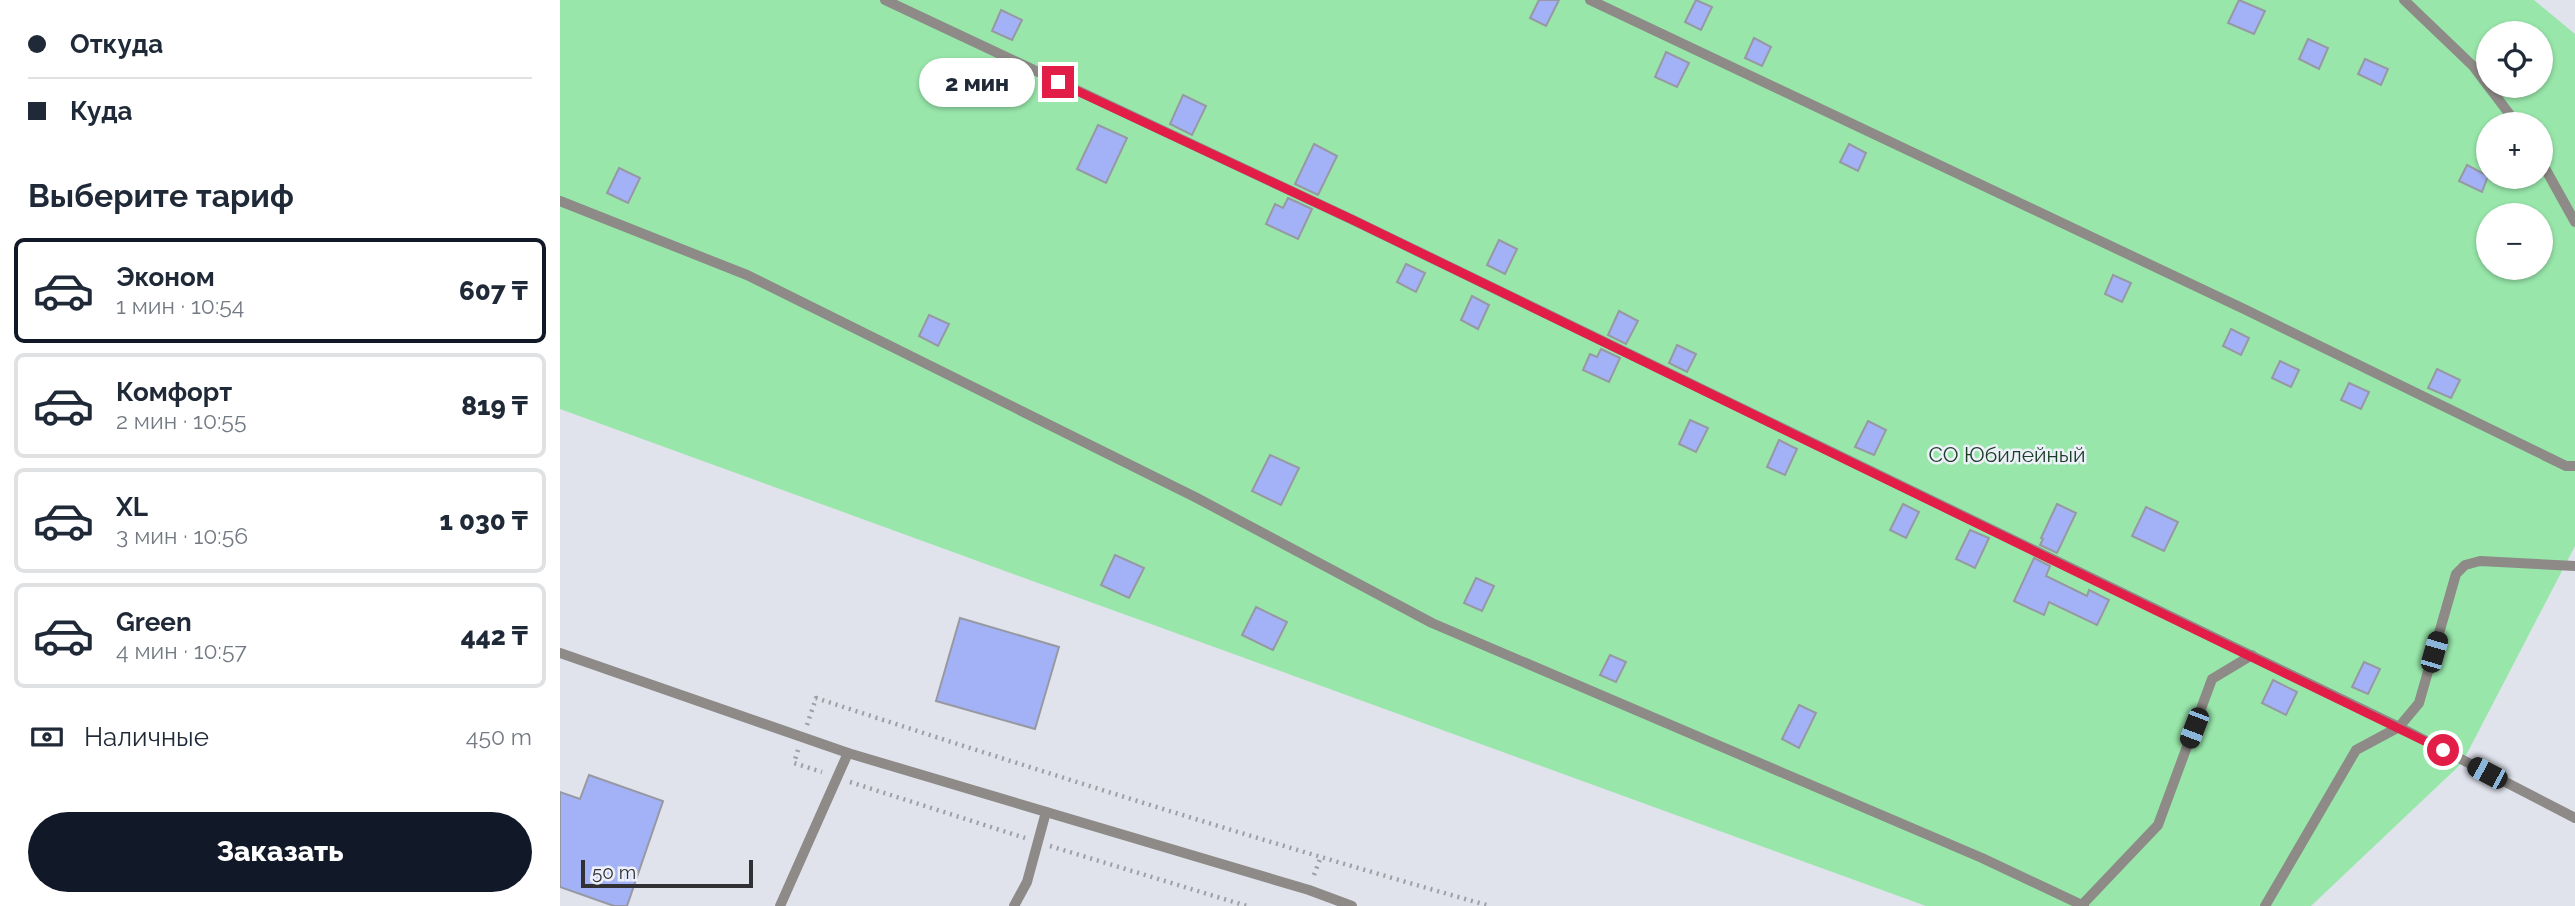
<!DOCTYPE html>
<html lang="ru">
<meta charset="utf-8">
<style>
:root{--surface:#fff;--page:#f6f6f7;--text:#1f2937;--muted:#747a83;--line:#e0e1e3;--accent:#111827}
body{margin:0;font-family:Raleway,sans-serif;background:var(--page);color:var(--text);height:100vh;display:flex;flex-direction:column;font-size:26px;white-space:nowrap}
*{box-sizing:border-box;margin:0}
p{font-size:23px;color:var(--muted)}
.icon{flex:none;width:38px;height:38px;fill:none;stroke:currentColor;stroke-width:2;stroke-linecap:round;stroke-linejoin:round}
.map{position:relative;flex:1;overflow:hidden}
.details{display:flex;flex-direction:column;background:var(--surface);width:560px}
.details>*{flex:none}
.top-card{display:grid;align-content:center;height:154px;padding:0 28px;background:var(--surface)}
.buttons{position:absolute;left:1916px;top:21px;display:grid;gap:14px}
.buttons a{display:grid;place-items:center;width:77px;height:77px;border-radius:50%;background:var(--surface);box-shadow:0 2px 5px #0004;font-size:35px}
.scale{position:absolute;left:21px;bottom:18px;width:172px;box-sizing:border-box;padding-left:7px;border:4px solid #313135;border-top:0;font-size:19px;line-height:24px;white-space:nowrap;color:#313135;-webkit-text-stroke:5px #edf0f9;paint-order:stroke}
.end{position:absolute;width:32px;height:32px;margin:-16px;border:9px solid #e11d48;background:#fff;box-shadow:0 0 0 4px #fff}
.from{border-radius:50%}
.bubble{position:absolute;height:49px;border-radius:24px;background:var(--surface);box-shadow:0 2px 5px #0004;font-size:23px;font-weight:800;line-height:49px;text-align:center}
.car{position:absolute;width:21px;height:42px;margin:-21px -10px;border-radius:9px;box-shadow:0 0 5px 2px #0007;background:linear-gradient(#222 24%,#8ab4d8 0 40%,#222 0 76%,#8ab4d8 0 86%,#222 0)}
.top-card b{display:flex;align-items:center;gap:24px;height:66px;font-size:26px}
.top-card b+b{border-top:2px solid var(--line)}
.top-card i{width:18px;height:18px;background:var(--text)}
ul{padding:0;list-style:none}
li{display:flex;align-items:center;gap:21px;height:105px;margin:0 14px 10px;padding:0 14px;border:4px solid var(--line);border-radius:10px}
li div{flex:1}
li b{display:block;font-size:26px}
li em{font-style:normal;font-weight:800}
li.current{border-color:var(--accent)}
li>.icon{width:63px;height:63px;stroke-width:1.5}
h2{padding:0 28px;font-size:32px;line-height:84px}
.pay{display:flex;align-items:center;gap:18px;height:77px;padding:0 28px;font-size:26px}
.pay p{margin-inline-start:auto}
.button{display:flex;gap:14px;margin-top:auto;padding:14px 28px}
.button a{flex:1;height:80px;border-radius:42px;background:var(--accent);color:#fff;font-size:28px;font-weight:800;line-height:80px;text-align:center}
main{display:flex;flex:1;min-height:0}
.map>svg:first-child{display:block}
.green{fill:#98e6aa;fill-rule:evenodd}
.building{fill:#a3b1f6;stroke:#9799a2;stroke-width:2}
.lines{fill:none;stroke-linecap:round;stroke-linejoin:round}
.path{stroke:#9d9fa6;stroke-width:4.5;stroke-dasharray:2 5;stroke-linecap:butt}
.service{stroke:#8d8a87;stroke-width:10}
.route{stroke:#e11d48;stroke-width:9}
.labels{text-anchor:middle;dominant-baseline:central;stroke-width:5;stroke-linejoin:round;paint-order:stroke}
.park-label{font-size:21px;fill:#1a3e25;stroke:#edf0f9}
</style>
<main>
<section class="details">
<div class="top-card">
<b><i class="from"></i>Откуда</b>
<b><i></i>Куда</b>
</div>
<h2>Выберите тариф</h2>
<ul>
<li class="current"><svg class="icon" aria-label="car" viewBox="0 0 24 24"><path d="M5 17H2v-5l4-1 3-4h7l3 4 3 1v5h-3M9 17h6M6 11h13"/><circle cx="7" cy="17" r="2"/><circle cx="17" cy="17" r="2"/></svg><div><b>Эконом</b><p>1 мин · 10:54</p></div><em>607 ₸</em></li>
<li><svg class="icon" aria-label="car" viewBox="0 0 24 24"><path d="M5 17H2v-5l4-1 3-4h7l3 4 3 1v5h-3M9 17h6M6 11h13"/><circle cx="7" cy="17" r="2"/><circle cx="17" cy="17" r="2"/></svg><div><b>Комфорт</b><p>2 мин · 10:55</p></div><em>819 ₸</em></li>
<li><svg class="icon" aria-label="car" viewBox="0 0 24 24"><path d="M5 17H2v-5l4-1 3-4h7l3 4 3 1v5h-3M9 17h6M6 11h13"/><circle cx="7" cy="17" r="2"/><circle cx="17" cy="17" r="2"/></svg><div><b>XL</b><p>3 мин · 10:56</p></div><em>1 030 ₸</em></li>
<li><svg class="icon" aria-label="car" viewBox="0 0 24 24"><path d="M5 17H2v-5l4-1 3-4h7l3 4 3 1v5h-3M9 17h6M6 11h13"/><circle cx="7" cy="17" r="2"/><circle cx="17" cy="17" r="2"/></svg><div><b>Green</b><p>4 мин · 10:57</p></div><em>442 ₸</em></li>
</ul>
<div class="pay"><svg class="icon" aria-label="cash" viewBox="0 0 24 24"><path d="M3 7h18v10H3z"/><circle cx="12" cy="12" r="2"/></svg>Наличные<p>450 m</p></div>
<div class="button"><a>Заказать</a></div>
</section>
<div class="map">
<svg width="2015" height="906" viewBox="0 0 2015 906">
<rect width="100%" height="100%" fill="#e0e3ec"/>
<path class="green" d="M0,0H1974L2015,34V546L1902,763L1751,906H1366L0,409ZM1928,33H1981V86H1928ZM1928,124H1981V177H1928ZM1928,215H1981V268H1928Z"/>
<g class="building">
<polygon points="979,0 999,0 986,26 970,18"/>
<polygon points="1136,0 1152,7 1141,30 1125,22"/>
<polygon points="1679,0 1705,11 1694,34 1668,23"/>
<polygon points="441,10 462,20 452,40 432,31"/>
<polygon points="1194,38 1211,47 1202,66 1185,58"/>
<polygon points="1748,39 1768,48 1759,69 1739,59"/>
<polygon points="1106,52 1129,63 1117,87 1095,77"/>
<polygon points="1805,59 1828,69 1821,85 1798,74"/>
<polygon points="623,95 646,106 632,135 610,124"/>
<polygon points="538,125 567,138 546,183 517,169"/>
<polygon points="754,144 777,156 758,195 735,184"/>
<polygon points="1289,144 1306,153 1298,171 1280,162"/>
<polygon points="1907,165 1928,176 1922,192 1899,181"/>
<polygon points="59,168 80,178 68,203 47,193"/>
<polygon points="728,198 752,209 738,239 706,224 715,204 723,208"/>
<polygon points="939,240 957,249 945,274 927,265"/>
<polygon points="846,264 865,273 856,292 837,282"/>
<polygon points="1553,275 1571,283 1562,302 1545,294"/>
<polygon points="912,296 929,305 918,329 901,320"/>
<polygon points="1059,311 1078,321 1066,344 1048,335"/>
<polygon points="369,315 389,324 378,346 359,336"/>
<polygon points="1671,329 1689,338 1681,355 1663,346"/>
<polygon points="1117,345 1136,354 1127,372 1109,363"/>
<polygon points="1041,349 1060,358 1049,382 1023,370 1030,354 1037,357"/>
<polygon points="1720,361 1739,370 1731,387 1712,378"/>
<polygon points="1877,369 1900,380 1891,398 1868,388"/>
<polygon points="1789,383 1809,392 1801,409 1781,400"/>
<polygon points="1130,420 1148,428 1136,452 1119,444"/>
<polygon points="1308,421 1326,430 1314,455 1295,447"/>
<polygon points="1219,440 1237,449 1225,475 1207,467"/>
<polygon points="710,455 739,468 721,505 692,491"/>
<polygon points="1343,504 1359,512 1346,538 1330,530"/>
<polygon points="1497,504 1516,513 1497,553 1480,545 1483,539 1481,538"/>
<polygon points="1586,507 1618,522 1604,551 1572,536"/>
<polygon points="1410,530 1429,538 1415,568 1396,559"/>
<polygon points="555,555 584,568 569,598 541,585"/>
<polygon points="1474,558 1490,566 1486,576 1527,596 1529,590 1549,600 1537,625 1489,602 1484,615 1454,601"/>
<polygon points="916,578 934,586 922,611 904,603"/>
<polygon points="696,607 727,622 713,650 682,635"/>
<polygon points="400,618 499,647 475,729 376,701"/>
<polygon points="1050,655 1066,662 1056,682 1040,675"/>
<polygon points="1804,662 1820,669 1808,694 1792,687"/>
<polygon points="1713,680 1737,692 1726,715 1702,703"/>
<polygon points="1239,705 1256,713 1239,748 1222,739"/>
<polygon points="29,775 103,801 67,906 54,906 0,887 0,792 20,799"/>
</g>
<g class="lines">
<g class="path">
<path d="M247,725L256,698C479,771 703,842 930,906"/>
<polyline points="238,750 234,763 262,772"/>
<polyline points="290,782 465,838"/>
<polyline points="490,846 687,906"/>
<polyline points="754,875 760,859"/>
</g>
<g class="service">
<polyline points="325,0 793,220 1839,727 1859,703 1896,574 1905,565 1920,561 2015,566"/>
<polyline points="1030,0 1684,309 2006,466 2015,466"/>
<polyline points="1844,0 1913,66 1957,124"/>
<polyline points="1981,161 2015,222"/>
<polyline points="0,201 187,275 635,497 872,623 1422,858 1524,906"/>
<polyline points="0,653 288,753 749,890 792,906"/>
<polyline points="220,906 288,753"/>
<polyline points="454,906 467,882 486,812"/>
<polyline points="1521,906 1598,825 1652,679 1692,655"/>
<polyline points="1705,906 1796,750 1839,727 2015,818"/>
</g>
</g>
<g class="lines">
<polyline class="route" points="498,82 793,220 1883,750"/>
</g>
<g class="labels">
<g class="park-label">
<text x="1447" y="454">СО Юбилейный</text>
</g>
</g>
</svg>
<div class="buttons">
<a><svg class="icon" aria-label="locate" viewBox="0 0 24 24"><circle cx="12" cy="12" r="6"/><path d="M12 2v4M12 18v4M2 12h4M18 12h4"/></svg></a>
<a>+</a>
<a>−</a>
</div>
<div class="scale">50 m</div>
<i class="end from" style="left:1883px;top:750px"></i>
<i class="end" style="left:498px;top:82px"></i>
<div class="bubble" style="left:359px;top:58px;width:116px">2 мин</div>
<i class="car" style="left:1874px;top:652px;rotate:16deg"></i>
<i class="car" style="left:1634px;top:728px;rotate:201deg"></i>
<i class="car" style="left:1927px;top:773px;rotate:298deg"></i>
</div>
</main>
